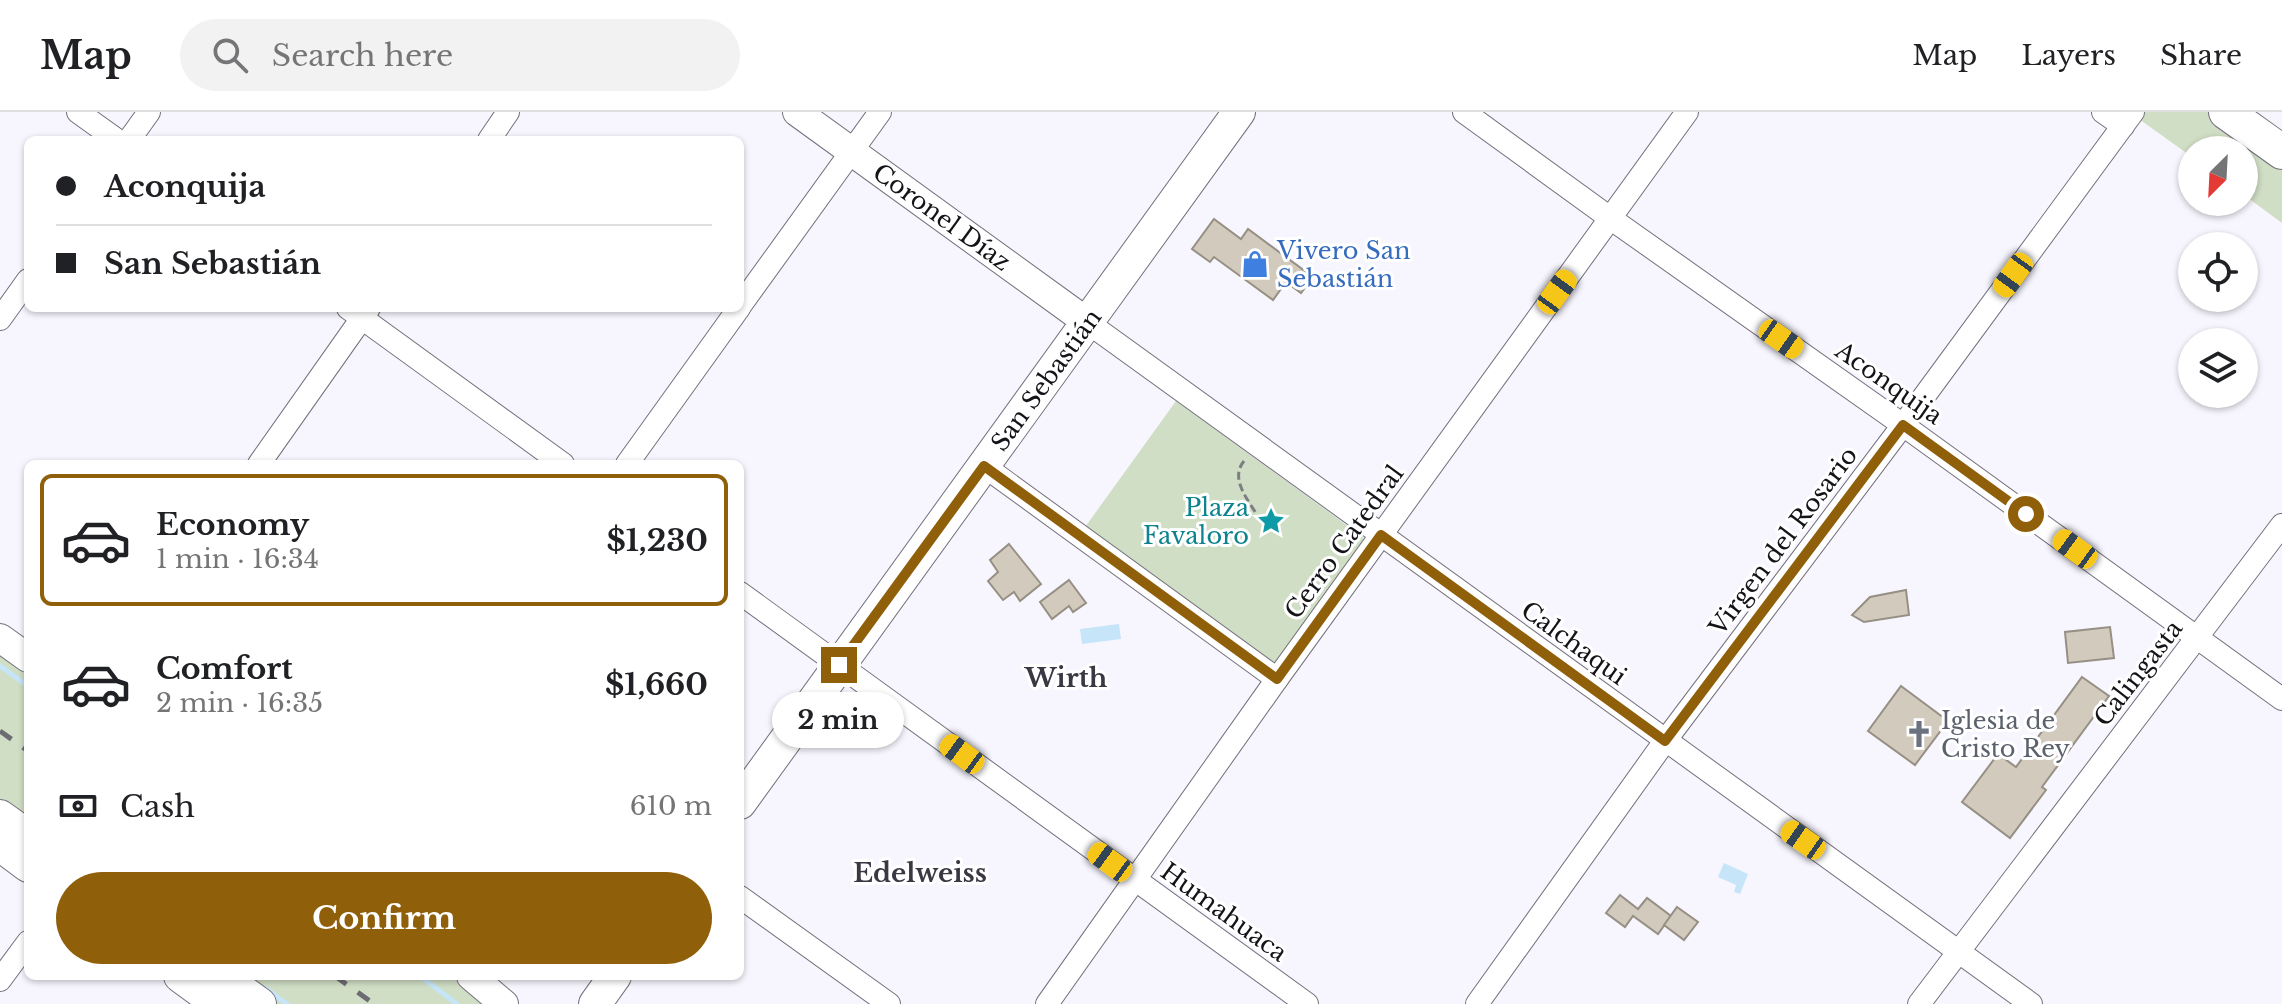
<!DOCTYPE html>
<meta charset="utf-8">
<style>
:root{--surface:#fff;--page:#f2f2f2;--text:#202124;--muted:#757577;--line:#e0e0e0;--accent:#8f5f0a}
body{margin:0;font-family:"Libre Baskerville",serif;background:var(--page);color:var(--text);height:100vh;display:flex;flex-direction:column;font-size:30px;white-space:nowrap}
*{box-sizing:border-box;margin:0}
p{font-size:26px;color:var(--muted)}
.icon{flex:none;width:44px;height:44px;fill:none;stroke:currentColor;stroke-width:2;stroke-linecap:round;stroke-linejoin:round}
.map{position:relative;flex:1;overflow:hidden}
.panel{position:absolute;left:24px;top:348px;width:720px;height:520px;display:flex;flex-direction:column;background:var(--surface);border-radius:12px;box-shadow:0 2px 6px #0004}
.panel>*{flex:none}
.hud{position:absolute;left:24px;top:24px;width:720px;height:176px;border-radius:12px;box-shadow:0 2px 6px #0004;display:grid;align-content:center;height:176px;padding:0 32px;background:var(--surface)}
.needle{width:52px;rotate:204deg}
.controls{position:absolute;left:2178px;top:24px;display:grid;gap:16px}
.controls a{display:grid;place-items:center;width:80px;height:80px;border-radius:50%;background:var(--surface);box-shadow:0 2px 6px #0004;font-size:40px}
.end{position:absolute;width:36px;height:36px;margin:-18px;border:10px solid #8f5f0a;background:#fff;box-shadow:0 0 0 4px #fff}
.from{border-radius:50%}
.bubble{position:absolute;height:56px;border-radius:28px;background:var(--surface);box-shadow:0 2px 6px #0004;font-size:26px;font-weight:700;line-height:56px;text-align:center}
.car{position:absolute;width:24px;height:48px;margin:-24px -12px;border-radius:10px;box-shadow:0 0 6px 2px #0007;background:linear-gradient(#f5c518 24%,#345 0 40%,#f5c518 0 76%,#345 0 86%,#f5c518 0)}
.hud b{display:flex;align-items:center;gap:28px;height:76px;font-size:30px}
.hud b+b{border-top:2px solid var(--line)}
.hud i{width:20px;height:20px;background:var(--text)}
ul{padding:14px 0 0;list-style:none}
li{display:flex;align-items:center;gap:24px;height:132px;margin:0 16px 12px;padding:0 16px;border:4px solid transparent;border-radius:12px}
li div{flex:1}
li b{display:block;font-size:30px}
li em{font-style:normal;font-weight:700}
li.current{border-color:var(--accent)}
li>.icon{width:72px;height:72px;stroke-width:1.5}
.pay{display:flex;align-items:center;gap:20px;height:88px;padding:0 32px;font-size:30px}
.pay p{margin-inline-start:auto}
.primary-button{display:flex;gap:16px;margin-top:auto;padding:16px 32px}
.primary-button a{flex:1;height:92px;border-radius:48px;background:var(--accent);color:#fff;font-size:32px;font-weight:700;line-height:92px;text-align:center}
header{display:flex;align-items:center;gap:48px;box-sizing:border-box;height:112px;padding:0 40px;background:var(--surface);border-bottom:2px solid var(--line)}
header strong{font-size:38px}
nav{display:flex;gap:44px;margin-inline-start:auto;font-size:28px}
.search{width:560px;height:72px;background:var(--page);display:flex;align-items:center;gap:20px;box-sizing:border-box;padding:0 28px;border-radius:44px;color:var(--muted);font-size:30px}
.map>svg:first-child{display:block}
.green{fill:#d0dec5}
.water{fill:#c6e5f8}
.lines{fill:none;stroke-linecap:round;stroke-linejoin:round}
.stream{stroke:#c6e5f8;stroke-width:5}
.building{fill:#d3cabe;stroke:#968f83;stroke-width:2}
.minor-casing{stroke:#73707c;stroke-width:24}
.tertiary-casing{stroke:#73707c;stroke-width:30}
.secondary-casing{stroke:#73707c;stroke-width:34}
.primary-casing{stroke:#73707c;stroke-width:36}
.path{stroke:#7e7d84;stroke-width:3;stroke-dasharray:8 4;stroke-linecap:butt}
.minor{stroke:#fff;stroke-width:22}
.tertiary{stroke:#fff;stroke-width:28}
.secondary{stroke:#fff;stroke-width:32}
.primary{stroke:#fff;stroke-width:34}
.rail{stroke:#6d6c72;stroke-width:5;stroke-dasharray:14 14;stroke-linecap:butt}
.route{stroke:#8f5f0a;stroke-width:10}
.labels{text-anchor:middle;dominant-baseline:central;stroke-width:6;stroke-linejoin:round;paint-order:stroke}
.street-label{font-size:24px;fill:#141318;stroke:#fff}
.shop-label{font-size:24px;fill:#366cbe;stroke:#fff;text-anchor:start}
.culture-label{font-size:24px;fill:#0d838f;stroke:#fff;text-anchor:end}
.worship-label{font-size:24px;fill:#5b616d;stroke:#fff;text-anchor:start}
.neighbourhood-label{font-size:26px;font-weight:bold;fill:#3a3843;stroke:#fff}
</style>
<header>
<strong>Map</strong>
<div class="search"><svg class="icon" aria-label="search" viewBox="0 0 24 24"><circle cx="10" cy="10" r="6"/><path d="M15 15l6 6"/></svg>Search here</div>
<nav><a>Map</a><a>Layers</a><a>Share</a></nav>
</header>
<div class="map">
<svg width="2282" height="892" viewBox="0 0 2282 892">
<rect width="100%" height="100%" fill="#f7f6fe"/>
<g class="green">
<polygon points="2103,0 2226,0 2282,40 2282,111 2244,83 2244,38 2192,38 2192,45 2132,2"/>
<polygon points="1176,289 1363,425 1365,434 1276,550 1269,551 1083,418"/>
<polygon points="0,526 28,546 28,724 0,704"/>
<polygon points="222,864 471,864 504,892 260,892"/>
</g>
<g class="water">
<polygon points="1119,512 1121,527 1082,532 1080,517"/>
<polygon points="1724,751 1748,762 1740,782 1734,780 1736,773 1718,765"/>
</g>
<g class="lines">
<g class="stream">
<polyline points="0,554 28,574"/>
<polyline points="420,864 457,892"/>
<polyline points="265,876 287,892"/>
</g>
</g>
<g class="building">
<polygon points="1214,107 1241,127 1248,117 1313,165 1301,181 1286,170 1273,188 1214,145 1210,150 1192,137"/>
<polygon points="1009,432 1041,472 1020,489 1014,480 1003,488 988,469 998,460 990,448"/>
<polygon points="1069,468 1086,491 1073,500 1069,494 1052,507 1040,490"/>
<polygon points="1906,478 1909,503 1864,510 1852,503 1870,485"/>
<polygon points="2110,515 2114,546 2068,551 2065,520"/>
<polygon points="2082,565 2109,584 2042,675 2046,678 2010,726 1962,690 1998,642 2016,655"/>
<polygon points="1901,574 1948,609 1915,653 1868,619"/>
<polygon points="1620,783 1638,797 1647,786 1671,804 1658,822 1633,804 1625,815 1606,801"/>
<polygon points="1677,795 1698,810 1684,828 1664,813"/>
</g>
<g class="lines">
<g class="minor-casing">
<g id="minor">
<polyline points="78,0 117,28"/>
<polyline points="1464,0 1610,106 1903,313 2282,587"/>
<polyline points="2103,0 2123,14"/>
<polyline points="129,28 149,0"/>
<polyline points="489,28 508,0"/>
<polyline points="740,194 880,0"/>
<polyline points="348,196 563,352"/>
<polyline points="0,207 28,168"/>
<polyline points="1087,210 2031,892"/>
<polyline points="259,352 369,196"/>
<polyline points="627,352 739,196"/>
<polyline points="984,354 1277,567"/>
<polyline points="740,481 1307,892"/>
<polyline points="740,785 889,892"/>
<polyline points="0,868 28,830"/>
<polyline points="1047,892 1277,567 1687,0"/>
<polyline points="1477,892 1665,629 1903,313 2133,0"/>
<polyline points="1919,892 2282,413"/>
</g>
</g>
<g class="tertiary-casing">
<g id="tertiary">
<polyline points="797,0 1087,210"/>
<polyline points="0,526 28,546"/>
<polyline points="471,864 504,892"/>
</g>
</g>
<g class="secondary-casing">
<g id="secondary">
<polyline points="740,691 1239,0"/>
<polyline points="0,704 28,724"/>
<polyline points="0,733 28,754"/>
<polyline points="180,864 218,892"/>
<polyline points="222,864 260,892"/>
<polyline points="595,892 615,864"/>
</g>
</g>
<g class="primary-casing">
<polyline id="primary" points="2226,0 2282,40"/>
</g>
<path class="path" d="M1244,349C1229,367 1249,389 1259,406"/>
<use href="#minor" class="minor"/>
<use href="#tertiary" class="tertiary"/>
<use href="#secondary" class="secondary"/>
<use href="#primary" class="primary"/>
<g class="rail">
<polyline points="0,619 28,639"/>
<polyline points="335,864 374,892"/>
</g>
</g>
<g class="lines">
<polyline class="route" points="839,553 984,354 1277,567 1381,423 1665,629 1903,313 2026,402"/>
</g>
<defs>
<g id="shop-bare" transform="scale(2.16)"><path d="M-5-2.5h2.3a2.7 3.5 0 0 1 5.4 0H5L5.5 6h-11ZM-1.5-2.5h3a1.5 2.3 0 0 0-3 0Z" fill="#3f7fe0" stroke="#fff" stroke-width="2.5" paint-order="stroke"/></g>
<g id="sight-bare" transform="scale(2.16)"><path d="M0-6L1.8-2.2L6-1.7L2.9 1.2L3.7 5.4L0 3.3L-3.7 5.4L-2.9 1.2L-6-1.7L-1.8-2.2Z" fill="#0f9aa8" stroke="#fff" stroke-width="2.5" paint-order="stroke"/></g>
<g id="church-bare" transform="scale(2.16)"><path d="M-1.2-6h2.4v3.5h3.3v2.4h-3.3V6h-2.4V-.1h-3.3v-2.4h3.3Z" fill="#6b7280" stroke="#fff" stroke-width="2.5" paint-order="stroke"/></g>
</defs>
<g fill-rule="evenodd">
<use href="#shop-bare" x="1255" y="152"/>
<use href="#sight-bare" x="1271" y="409"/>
<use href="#church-bare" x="1919" y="622"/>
</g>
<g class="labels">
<g class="street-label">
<text transform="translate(942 105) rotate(36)">Coronel Díaz</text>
<text transform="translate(1046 268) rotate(-54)">San Sebastián</text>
<text transform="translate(1889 271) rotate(35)">Aconquija</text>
<text transform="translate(1783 429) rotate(-53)">Virgen del Rosario</text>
<text transform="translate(1344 430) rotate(-54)">Cerro Catedral</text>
<text transform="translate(1574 531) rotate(36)">Calchaqui</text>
<text transform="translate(2138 561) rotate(-52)">Calingasta</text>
<text transform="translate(1224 800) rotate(36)">Humahuaca</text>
</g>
<g class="shop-label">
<text x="1277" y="138">Vivero San<tspan x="1277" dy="28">Sebastián</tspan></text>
</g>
<g class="culture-label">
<text x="1249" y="395">Plaza<tspan x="1249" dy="28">Favaloro</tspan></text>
</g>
<g class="worship-label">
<text x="1941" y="608">Iglesia de<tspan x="1941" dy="28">Cristo Rey</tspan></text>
</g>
<g class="neighbourhood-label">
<text x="1066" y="566">Wirth</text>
<text x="920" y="761">Edelweiss</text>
</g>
</g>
</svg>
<div class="controls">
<a><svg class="needle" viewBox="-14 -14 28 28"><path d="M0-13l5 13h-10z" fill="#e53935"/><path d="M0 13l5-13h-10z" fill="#757577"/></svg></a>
<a><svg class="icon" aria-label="locate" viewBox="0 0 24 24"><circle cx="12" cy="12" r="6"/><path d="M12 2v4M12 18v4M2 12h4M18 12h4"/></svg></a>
<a><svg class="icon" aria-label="layers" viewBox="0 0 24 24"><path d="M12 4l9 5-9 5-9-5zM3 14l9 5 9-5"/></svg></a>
</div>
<i class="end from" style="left:2026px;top:402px"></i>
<i class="end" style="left:839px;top:553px"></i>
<div class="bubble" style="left:772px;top:580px;width:132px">2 min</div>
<i class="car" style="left:2013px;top:163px;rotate:216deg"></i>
<i class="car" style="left:1557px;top:180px;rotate:36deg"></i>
<i class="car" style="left:1781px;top:227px;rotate:125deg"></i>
<i class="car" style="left:2075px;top:437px;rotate:306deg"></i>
<i class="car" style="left:962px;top:642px;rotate:306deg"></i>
<i class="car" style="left:1803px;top:728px;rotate:305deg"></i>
<i class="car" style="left:1110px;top:750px;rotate:306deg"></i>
<div class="hud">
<b><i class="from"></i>Aconquija</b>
<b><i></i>San Sebastián</b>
</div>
<section class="panel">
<ul>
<li class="current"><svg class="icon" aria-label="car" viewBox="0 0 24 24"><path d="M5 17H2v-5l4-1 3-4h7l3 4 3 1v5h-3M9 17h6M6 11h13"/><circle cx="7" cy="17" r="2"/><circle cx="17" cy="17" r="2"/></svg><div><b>Economy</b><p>1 min · 16:34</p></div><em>$1,230</em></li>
<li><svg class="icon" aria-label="car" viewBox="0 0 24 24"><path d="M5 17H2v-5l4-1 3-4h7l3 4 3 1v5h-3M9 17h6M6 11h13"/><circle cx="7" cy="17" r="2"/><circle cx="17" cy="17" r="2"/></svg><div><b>Comfort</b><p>2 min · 16:35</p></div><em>$1,660</em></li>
</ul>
<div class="pay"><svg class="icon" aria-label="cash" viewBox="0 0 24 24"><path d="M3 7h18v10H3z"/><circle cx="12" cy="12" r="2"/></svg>Cash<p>610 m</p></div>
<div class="primary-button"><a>Confirm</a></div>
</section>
</div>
